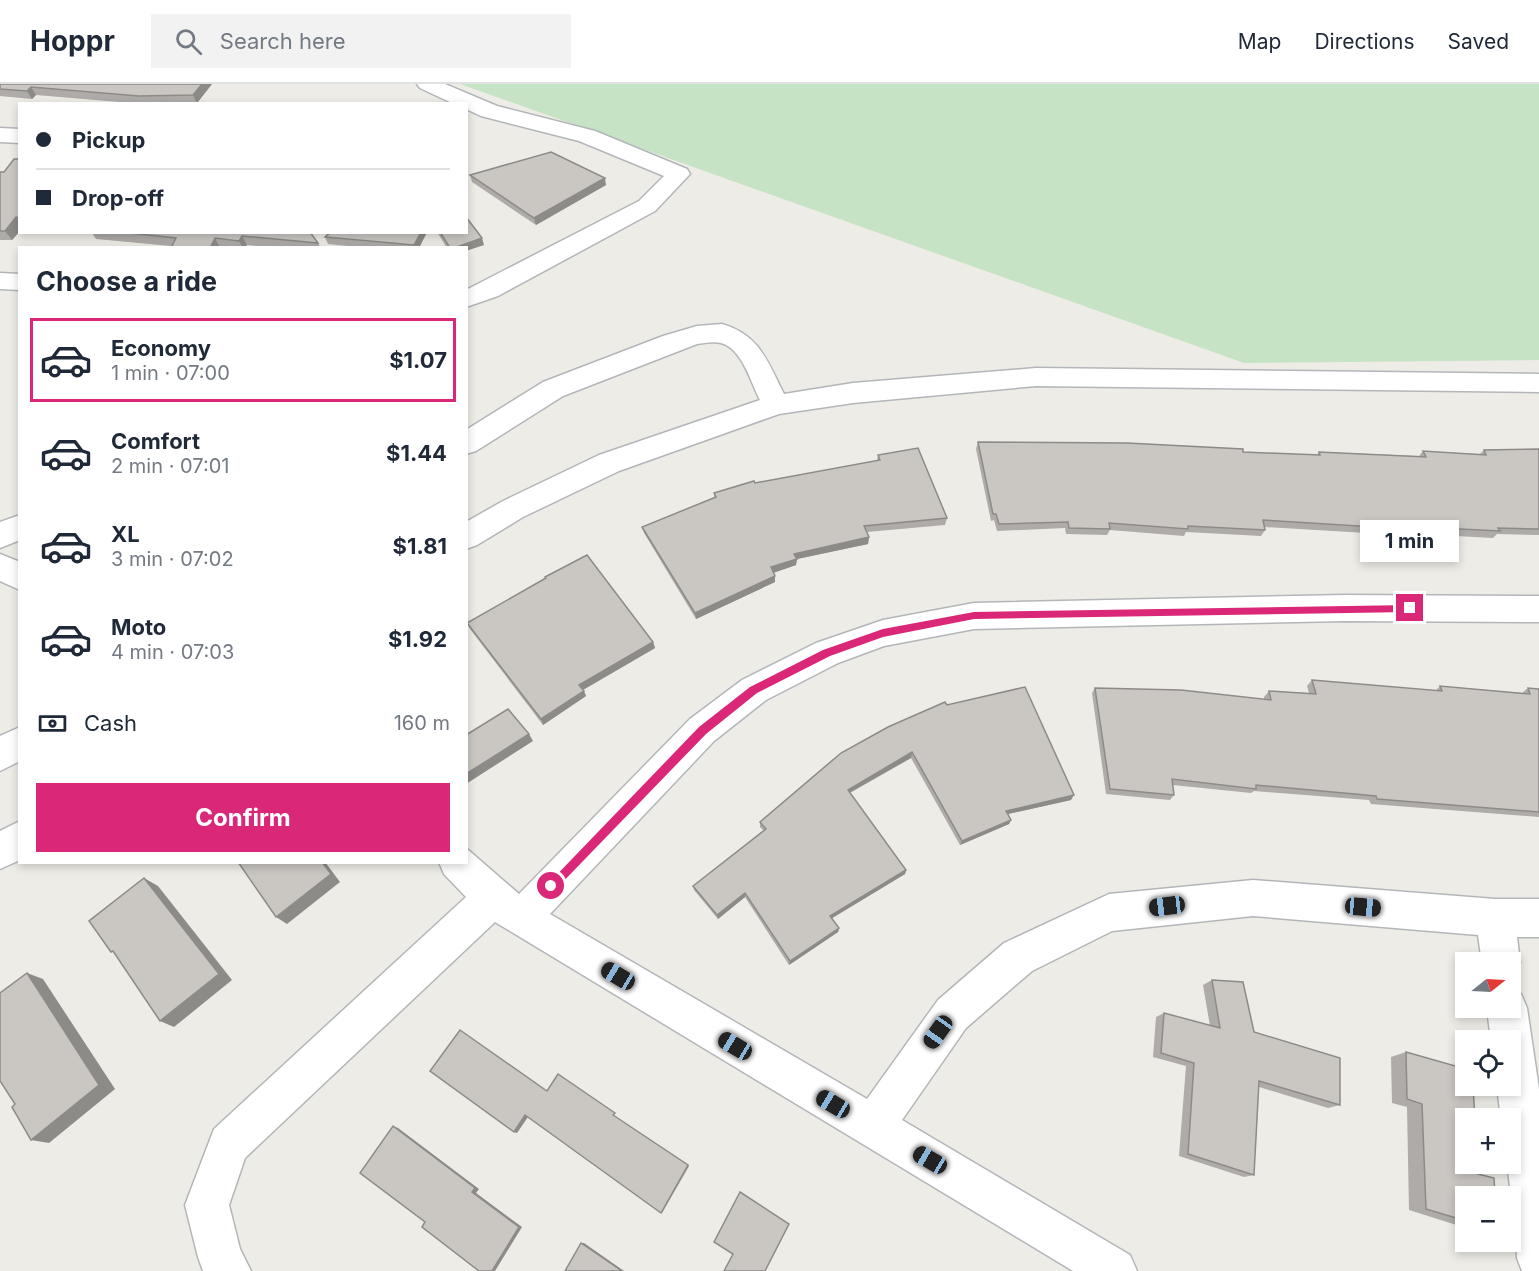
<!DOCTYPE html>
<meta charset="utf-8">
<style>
:root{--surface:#fff;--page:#f2f2f3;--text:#1f2937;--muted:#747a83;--line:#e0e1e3;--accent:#db2777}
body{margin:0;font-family:Inter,sans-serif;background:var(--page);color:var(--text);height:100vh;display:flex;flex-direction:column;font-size:22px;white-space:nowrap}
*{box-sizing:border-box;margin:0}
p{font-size:20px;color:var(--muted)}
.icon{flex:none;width:33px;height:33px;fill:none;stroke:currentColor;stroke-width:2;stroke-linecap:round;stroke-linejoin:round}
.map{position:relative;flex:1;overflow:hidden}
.drawer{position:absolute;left:18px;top:162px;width:450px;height:618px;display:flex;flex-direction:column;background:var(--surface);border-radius:0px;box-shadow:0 3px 9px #0003}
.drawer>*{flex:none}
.guide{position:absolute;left:18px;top:18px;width:450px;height:132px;border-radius:0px;box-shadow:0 3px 9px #0003;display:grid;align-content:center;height:132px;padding:0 18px;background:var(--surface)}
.needle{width:39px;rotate:72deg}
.tools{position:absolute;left:1455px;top:868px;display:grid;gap:12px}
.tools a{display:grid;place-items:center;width:66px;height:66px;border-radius:0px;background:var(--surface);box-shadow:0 3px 9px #0003;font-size:30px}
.end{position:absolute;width:27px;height:27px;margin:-14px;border:8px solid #db2777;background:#fff;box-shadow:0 0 0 3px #fff}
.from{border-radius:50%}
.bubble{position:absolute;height:42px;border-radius:0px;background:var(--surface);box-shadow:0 3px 9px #0003;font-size:20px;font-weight:700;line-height:42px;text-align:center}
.car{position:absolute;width:18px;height:36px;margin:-18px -9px;border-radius:8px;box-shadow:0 0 4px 2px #0007;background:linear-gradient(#222 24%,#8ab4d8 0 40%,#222 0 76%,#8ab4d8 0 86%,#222 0)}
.guide b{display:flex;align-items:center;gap:21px;height:57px;font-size:22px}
.guide b+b{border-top:2px solid var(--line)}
.guide i{width:15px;height:15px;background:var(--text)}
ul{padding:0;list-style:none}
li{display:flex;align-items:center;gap:18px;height:84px;margin:0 12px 9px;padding:0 6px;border:3px solid transparent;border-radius:0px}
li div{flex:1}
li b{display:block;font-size:22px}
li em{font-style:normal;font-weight:700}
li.active{border-color:var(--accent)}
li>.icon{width:54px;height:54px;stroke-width:1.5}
h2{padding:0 18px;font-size:27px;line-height:72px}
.pay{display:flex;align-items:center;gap:15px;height:66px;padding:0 18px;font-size:22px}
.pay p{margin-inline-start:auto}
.primary-button{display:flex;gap:12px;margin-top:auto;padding:12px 18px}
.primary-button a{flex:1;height:69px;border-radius:0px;background:var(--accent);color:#fff;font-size:24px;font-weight:700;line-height:69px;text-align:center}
header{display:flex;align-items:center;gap:36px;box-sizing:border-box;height:84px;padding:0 30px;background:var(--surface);border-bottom:2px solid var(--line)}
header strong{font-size:28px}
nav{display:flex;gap:33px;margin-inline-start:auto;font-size:21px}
.search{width:420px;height:54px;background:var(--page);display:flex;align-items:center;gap:15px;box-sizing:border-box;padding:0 21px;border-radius:0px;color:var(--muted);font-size:22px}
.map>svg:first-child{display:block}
.green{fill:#c7e3c6}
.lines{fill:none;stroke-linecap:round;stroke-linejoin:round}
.minor-casing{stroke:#b3b6b9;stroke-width:3}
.minor{fill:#fff;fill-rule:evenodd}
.wall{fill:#aeaba8}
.shaded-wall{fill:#8d8b88}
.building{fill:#cac7c3;stroke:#8d8b88;stroke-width:1.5}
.route{fill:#db2777}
</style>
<header>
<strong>Hoppr</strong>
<div class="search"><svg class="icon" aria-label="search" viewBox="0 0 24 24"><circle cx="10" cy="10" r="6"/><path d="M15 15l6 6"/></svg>Search here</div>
<nav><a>Map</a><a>Directions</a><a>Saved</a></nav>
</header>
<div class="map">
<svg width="1539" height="1187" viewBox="0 0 1539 1187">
<rect width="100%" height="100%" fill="#eeece6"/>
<polygon class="green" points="460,0 1539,0 1539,276 1244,279"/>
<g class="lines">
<g class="minor-casing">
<g id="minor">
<polygon points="417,0 445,0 497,22 595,47 687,85 690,90 655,127 498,212 466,223 466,206 639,117 664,92 579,57 481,32 466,25 466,20 454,20 420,4"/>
<polygon points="0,44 20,45 20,59 0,58"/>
<polygon points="0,189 20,190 20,206 0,205"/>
<path d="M722,240C760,251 767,277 784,310L853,299L1036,284L1539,290V308L1036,302L853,319L779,330L619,387L523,433L477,461L466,465V438L503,417L599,371L760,316C751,299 742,264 721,259C714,257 704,259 697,260L563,312L476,367L466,370V346L543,298L663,252L697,242Z"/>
<polygon points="20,431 20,456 0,464 0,438"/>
<polygon points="0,470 20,478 20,506 0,497"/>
<polygon points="1345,511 1539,512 1539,538 1345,537 974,545 884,562 838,579 766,616 714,657 550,830 867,1015 938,916 1004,859 1109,810 1253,796 1495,815 1539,815 1539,853 1517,853 1520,879 1515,893 1510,895 1510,879 1482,879 1478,851 1253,832 1112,847 1032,887 966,944 902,1036 1130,1171 1137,1187 1073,1187 495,838 245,1074 229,1121 240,1165 251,1187 203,1187 198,1173 185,1121 214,1045 466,813 444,790 439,778 466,778 466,764 519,810 690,635 742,596 816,559 883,536 974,519"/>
<polygon points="20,643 20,677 0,687 0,652"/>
<polygon points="20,737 20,776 0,785 0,747"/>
<polygon points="1510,906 1521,910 1527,924 1539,1005 1539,1187 1522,1187 1517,1174 1515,1139 1507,1080 1510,1080 1510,1035 1501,1035 1497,1002 1510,1002 1510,957 1491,957 1487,924 1510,924"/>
</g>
</g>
<use href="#minor" class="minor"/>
</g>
<g class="wall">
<polygon points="0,0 212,0 197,19 143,20 36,11 32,15 0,12"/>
<polygon points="20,75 20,147 12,156 0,156 0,88 4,88"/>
<polygon points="470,91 606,101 536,141 472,98"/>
<polygon points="86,148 310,148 318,159 321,164 275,164 247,161 245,164 171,164 171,162 96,155 92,149"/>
<polygon points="427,148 419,164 367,164 328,160 325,153"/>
<polygon points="437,148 466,148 484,161 466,164 447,164"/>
<polygon points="978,358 1317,371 1319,368 1419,372 1423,367 1480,370 1484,366 1539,365 1539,451 1497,450 1493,454 1420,450 1417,452 1265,443 1265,446 1261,452 1186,448 1184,452 1110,446 1107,451 1066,450 1065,444 997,447 994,436 991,437 976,365"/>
<polygon points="878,371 947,434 945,441 867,448 869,453 868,460 797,475 796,481 773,489 775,492 775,498 696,535 644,449 642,443 714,414 714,409 755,399 877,377"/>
<polygon points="545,493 653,558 655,564 583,606 586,612 543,641 470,545 467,539 546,494"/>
<polygon points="1312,596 1435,607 1440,602 1522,609 1528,604 1539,605 1539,733 1371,720 1369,716 1254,707 1251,709 1173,701 1174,711 1170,716 1106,710 1092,609 1095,604 1264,616 1264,613 1269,607 1309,609 1307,602"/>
<polygon points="947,621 1071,716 1008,730 1011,736 1009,740 960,761 911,674 850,709 906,786 905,790 832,834 839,844 838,848 789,881 745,813 718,835 694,806 693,802 764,747 760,743 760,738"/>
<polygon points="1212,896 1254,948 1340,1021 1328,1024 1259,1003 1254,1091 1244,1093 1179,1072 1186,982 1153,973 1156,933 1164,929 1210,942 1203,901"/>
<polygon points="1406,968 1478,1090 1466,1113 1466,1144 1409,1126 1407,1023 1392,1019 1391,973"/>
</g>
<g class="shaded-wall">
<polygon points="202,0 212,0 197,19 193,11"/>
<polygon points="31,3 36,11 32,15 27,7"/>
<polygon points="605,94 606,101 536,141 534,134"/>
<polygon points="16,133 20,138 20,147 12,156 5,147"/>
<polygon points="421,148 427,148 419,164 415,164 414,161"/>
<polygon points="242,152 247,161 245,164 243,164 239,157"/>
<polygon points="215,154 220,164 210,164"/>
<polygon points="482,154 484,161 466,167 466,164 454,164"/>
<polygon points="869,453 868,460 797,475 796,481 770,490 771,483 794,470"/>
<polygon points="775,492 775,498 696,535 695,529"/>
<polygon points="653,558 655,564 581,607 579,601"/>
<polygon points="584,607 586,612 543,641 541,635"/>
<polygon points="529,650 533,657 466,700 466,690"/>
<polygon points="912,668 911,674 847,710 848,706"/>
<polygon points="1074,711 1071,716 1003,731 1006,727"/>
<polygon points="1011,736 1009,740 960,761 962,757"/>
<polygon points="322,778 325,778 340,798 287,840 276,833"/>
<polygon points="906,786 905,790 829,836 830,832"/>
<polygon points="144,794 158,802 232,896 174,943 160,937"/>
<polygon points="745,809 745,813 718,835 717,831"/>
<polygon points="839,844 838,848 789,881 790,877"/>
<polygon points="27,889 43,895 115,1005 49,1059 31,1056"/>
<polygon points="525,1031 528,1033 517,1049 514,1048"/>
<polygon points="393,1042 398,1044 479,1105 476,1109 522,1143 495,1187 492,1187"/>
<polygon points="688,1081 689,1082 662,1129 661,1129"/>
<polygon points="581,1159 584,1159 624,1187 622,1187"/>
</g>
<g class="building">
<polygon points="0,0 202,0 193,11 139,12 31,3 27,7 0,5"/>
<polygon points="551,68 605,94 534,134 470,91"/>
<polygon points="14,75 20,75 20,134 16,133 5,147 0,147 0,88 4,88"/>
<polygon points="466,133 482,154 454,164 450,164 440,148 466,148"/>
<polygon points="121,148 310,148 318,159 242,152 239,157 215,154 210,164 171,164 176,154"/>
<polygon points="331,148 421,148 414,161 325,153"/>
<polygon points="978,358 1127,359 1243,365 1243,368 1320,371 1319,368 1426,373 1423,367 1486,371 1484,366 1539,365 1539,445 1498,444 1500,447 1422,443 1423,446 1263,436 1265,446 1188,442 1188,445 1109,439 1110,445 1069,444 1068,438 999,440 996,430 993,430"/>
<polygon points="918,364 947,434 864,442 869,453 794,470 797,475 771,483 775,492 695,529 642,443 716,413 714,409 754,397 755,399 880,376 878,371"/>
<polygon points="587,471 653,558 579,601 584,607 541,635 467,539 546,494 545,493"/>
<polygon points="1312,596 1442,607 1440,602 1530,610 1528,604 1539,605 1539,728 1377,715 1376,712 1256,701 1256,705 1172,695 1174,711 1110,705 1095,604 1181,606 1271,616 1269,607 1316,610"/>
<polygon points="1025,603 1074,711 1006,727 1011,736 962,757 912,668 848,706 906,786 830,832 839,844 790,877 745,809 717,831 693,802 766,745 760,738 841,669 888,643 945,618 947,621"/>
<polygon points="508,625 529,650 466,690 466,651"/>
<polygon points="238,778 322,778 331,790 276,833"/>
<polygon points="144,794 219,890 160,937 113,867 111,868 89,837"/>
<polygon points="27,889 99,1001 31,1056 12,1023 15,1020 0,997 0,909"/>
<polygon points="1212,896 1243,898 1254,948 1340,974 1340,1021 1259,997 1254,1091 1188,1070 1194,979 1161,969 1164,929 1220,944"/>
<polygon points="460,946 547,1007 558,990 615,1029 613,1031 688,1081 661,1129 525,1031 514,1048 430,987"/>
<polygon points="1406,968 1466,985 1466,1002 1473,1002 1475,1035 1466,1035 1466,1080 1478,1080 1478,1090 1494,1094 1495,1113 1466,1113 1466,1137 1426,1125 1422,1020 1407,1015"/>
<polygon points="393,1042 475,1104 472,1108 519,1143 492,1187 479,1187 422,1143 425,1138 360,1089"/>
<polygon points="740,1108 789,1140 765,1187 724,1187 733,1170 714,1158"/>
<polygon points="581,1159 622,1187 565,1187"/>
</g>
<polygon class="route" points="1410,521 1414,524 1410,528 974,535 883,553 830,572 757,609 706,650 555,806 548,806 546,802 699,643 750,603 823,566 883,545 974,528"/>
</svg>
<div class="tools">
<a><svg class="needle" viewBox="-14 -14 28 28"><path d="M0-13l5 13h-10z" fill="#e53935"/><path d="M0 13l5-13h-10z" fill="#747a83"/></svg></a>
<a><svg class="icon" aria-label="locate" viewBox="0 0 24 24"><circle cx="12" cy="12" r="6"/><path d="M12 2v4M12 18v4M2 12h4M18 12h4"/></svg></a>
<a>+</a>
<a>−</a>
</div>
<i class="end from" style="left:551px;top:802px"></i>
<i class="end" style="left:1410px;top:524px"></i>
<div class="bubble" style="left:1360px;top:436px;width:99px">1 min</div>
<i class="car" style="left:1167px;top:822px;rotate:263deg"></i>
<i class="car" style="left:1363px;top:823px;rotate:95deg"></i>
<i class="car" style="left:618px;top:892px;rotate:301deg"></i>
<i class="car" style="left:938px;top:948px;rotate:215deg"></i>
<i class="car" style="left:735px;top:962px;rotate:301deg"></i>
<i class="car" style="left:833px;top:1020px;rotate:301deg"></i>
<i class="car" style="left:930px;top:1076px;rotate:300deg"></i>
<div class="guide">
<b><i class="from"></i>Pickup</b>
<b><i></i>Drop-off</b>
</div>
<section class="drawer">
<h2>Choose a ride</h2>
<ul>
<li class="active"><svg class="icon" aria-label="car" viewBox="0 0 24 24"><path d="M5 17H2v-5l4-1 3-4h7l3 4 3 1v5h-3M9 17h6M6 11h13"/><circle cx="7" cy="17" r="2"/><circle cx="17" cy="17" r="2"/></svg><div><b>Economy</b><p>1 min · 07:00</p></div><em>$1.07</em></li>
<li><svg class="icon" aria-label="car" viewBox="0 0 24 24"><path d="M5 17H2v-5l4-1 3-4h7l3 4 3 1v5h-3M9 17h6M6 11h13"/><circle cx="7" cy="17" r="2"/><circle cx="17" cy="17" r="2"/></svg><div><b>Comfort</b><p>2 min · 07:01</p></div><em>$1.44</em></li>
<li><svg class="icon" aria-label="car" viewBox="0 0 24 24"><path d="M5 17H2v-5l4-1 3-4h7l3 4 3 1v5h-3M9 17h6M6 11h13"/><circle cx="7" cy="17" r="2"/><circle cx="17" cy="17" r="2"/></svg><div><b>XL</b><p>3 min · 07:02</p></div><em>$1.81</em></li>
<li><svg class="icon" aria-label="car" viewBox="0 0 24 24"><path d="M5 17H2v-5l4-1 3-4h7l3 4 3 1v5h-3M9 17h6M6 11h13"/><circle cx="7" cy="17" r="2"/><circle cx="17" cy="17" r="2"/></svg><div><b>Moto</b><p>4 min · 07:03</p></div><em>$1.92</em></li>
</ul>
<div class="pay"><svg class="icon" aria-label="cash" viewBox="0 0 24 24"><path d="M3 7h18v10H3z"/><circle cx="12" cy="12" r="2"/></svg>Cash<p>160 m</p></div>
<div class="primary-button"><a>Confirm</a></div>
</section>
</div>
